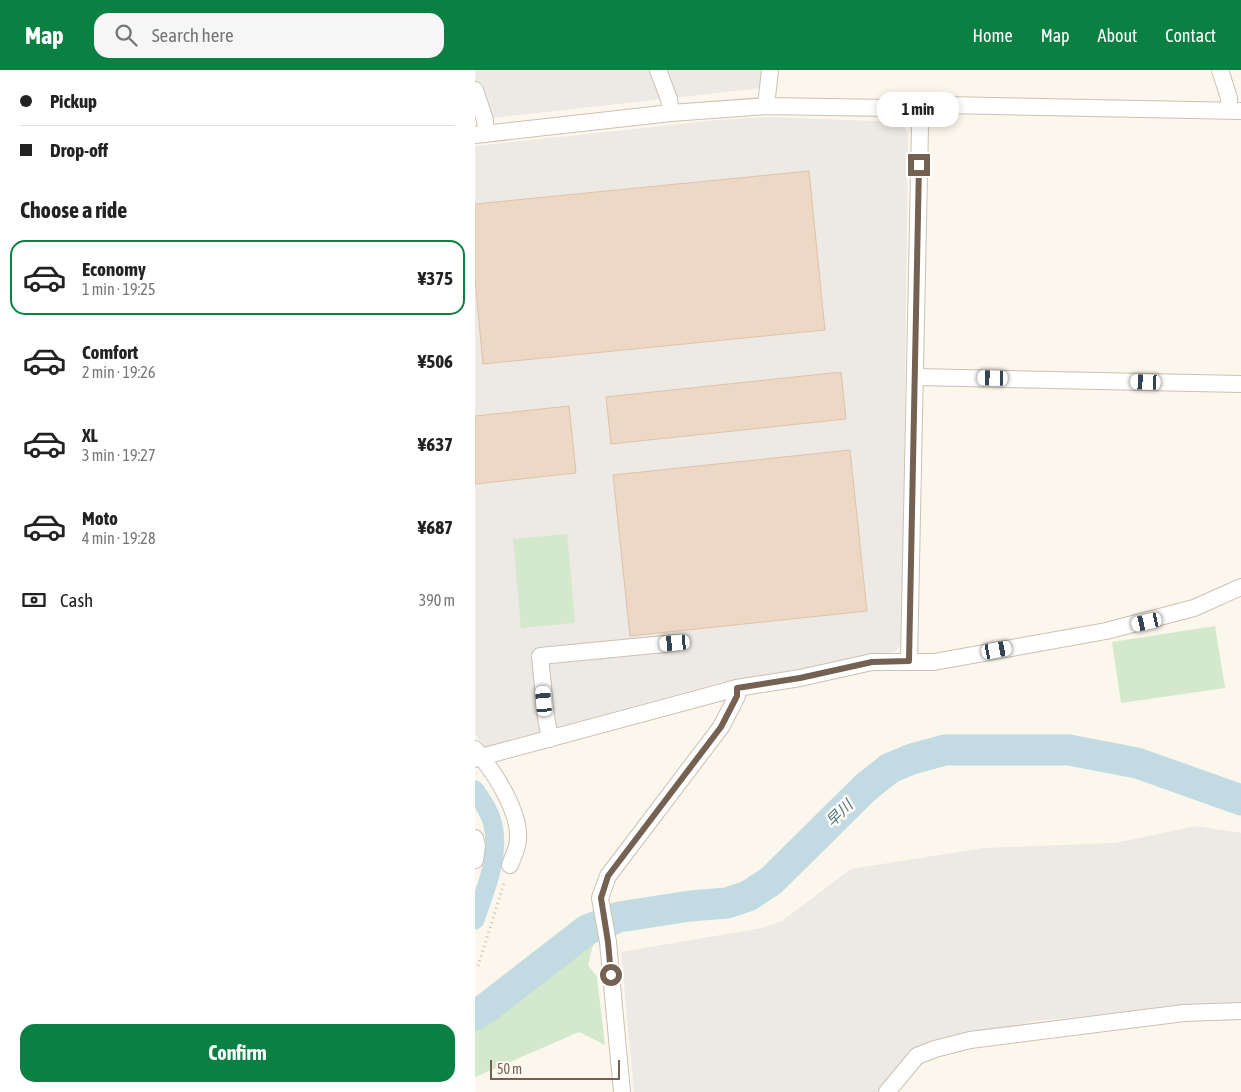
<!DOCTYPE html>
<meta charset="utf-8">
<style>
:root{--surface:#fff;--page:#f6f6f6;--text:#222;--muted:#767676;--line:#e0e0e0;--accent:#0b8043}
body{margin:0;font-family:"Asap Condensed","Noto Sans JP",sans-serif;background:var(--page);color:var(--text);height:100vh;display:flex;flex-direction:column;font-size:19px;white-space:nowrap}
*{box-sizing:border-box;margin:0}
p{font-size:16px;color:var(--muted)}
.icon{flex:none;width:28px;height:28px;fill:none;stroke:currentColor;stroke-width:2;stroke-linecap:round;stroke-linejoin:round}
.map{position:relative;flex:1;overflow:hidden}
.panel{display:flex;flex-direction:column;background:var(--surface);width:475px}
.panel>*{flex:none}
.guide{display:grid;align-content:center;height:110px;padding:0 20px;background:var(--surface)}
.scale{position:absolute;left:15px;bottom:12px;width:130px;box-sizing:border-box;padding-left:5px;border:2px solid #746151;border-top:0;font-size:14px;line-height:18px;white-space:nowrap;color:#746151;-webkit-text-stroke:4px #fefaf3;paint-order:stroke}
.end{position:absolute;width:22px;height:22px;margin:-11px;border:6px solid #746151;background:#fff;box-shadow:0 0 0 2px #fff}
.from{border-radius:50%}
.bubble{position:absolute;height:35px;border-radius:15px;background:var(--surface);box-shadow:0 2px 8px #0003;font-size:16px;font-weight:700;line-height:35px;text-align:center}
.car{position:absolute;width:15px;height:30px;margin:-15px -8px;border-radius:6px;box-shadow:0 0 4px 1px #0007;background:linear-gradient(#fff 24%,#345 0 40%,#fff 0 76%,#345 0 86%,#fff 0)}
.guide b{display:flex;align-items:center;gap:18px;height:48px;font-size:19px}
.guide b+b{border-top:1px solid var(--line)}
.guide i{width:12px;height:12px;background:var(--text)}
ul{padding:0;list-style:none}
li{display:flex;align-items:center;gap:15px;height:75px;margin:0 10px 8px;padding:0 10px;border:2px solid transparent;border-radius:15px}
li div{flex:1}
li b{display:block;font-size:19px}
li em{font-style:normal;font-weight:700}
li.on{border-color:var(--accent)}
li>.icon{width:45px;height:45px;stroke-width:1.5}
h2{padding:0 20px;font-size:22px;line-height:60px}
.pay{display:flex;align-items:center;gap:12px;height:55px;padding:0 20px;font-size:19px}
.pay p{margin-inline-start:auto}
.button{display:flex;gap:10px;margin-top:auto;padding:10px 20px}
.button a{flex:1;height:58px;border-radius:15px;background:var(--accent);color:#fff;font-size:20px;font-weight:700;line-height:58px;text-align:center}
header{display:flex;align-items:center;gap:30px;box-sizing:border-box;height:70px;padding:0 25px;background:var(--accent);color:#fff}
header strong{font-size:24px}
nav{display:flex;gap:28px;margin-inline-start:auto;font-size:18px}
.search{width:350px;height:45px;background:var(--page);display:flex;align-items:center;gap:12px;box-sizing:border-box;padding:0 18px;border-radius:15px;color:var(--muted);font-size:19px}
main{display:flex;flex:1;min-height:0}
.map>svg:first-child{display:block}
.industrial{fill:#ede9e4}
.green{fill:#d4e8cb}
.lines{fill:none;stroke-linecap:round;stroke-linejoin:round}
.canal{stroke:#c2dbe3;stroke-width:19}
.river{stroke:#c2dbe3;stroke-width:31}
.building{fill:#ecd8c5;stroke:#dfc2a9}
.minor-casing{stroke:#cdc0b3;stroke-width:18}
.path{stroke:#d3bda9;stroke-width:3;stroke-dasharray:1 4;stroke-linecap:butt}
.minor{stroke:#fff;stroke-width:16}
.route{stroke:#746151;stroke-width:6}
.labels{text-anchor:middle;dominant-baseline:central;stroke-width:5;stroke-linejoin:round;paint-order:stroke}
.water-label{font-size:15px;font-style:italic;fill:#4c7685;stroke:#fefaf3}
</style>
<header>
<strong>Map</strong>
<div class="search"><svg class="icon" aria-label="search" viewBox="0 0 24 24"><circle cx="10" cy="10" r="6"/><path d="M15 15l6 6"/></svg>Search here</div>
<nav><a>Home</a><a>Map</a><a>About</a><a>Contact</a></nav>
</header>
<main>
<section class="panel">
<div class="guide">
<b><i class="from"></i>Pickup</b>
<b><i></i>Drop-off</b>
</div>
<h2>Choose a ride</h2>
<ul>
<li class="on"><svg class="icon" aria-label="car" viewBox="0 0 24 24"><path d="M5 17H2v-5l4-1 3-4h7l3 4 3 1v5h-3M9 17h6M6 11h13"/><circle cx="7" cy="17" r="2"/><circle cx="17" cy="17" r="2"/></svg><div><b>Economy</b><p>1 min · 19:25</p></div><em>¥375</em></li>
<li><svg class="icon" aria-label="car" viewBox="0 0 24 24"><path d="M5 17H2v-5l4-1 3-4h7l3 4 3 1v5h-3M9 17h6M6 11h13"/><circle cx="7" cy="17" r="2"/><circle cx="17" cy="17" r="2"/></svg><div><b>Comfort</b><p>2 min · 19:26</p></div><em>¥506</em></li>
<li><svg class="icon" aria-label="car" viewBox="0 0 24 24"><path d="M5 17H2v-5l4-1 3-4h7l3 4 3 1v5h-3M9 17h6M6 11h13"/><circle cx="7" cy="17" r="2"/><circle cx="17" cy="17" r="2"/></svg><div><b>XL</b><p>3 min · 19:27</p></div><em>¥637</em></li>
<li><svg class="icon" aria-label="car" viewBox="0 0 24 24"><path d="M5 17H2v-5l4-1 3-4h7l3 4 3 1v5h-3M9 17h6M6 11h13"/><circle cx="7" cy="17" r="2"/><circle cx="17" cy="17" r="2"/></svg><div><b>Moto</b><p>4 min · 19:28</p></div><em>¥687</em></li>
</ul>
<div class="pay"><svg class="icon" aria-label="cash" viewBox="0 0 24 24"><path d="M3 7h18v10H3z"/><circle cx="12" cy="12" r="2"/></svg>Cash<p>390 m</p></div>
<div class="button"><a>Confirm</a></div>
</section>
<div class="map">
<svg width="766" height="1022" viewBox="0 0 766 1022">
<rect width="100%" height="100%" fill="#fbf7ec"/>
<g class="industrial">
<polygon points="0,0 288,0 286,18 0,50"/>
<polygon points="294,47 425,52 433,63 427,574 420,582 386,586 320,602 247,612 10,677 0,664 0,76 243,50"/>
<polygon points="721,756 766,763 766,936 724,936 559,951 479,969 411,1013 403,1022 159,1022 146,882 287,858 307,851 376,799 509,778 640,773"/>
</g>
<g class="green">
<polygon points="92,464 100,553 46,558 38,469"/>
<polygon points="740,556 750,618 646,633 637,572"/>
<polygon points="119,871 113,895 122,907 130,975 104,962 0,1007 0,961 18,950 95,885"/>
</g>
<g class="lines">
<path class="canal" d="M0,720C7,731 15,741 18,755C25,787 10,820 0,850"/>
<polyline class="river" points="0,945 10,939 112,860 144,847 215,836 252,833 273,826 296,811 391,717 415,698 437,689 470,680 594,680 662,693 766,730"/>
</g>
<g class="building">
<polygon points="334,101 350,260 8,294 0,209 0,134"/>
<polygon points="366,302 371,349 136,374 131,327"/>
<polygon points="94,336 101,403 0,414 0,346"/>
<polygon points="375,380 392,541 155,566 138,405"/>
</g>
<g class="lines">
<g class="minor-casing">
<g id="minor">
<polyline points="183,0 194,29 196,43"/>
<polyline points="745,0 754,28 754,40"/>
<polyline points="0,20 10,50 11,64"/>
<polyline points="291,36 295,0"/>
<polyline points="0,65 196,43 291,36 415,38 470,35 766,41"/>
<polyline points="441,307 766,314"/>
<polyline points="434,591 445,56 443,37"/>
<polyline points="75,669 71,647 65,586 200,573"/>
<polyline points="0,679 6,687 262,618 325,608 397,592 459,592 631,561 719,538 766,517"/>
<path d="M0,689L6,687C22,706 45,744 43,769C43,777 38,787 35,795"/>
<polyline points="0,768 2,776 0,790"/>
<polyline points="147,1022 133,872 125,828 133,806 246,657 262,626 262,618"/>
<polyline points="412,1022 442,986 460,979 495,970 709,943 766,941"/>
</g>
</g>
<polyline class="path" points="3,896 30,810"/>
<use href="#minor" class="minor"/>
</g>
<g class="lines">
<polyline class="route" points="136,905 133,872 126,828 133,806 246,657 262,626 262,618 325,608 397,592 434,591 444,95"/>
</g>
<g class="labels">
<g class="water-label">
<text transform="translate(364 743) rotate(-45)">早川</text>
</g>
</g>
</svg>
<div class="scale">50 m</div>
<i class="end from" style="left:136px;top:905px"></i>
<i class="end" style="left:444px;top:95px"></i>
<div class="bubble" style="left:402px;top:22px;width:82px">1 min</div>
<i class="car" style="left:518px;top:308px;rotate:271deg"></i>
<i class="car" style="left:671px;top:312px;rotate:272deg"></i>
<i class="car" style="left:672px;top:552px;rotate:257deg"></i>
<i class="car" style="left:200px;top:573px;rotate:265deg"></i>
<i class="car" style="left:522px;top:580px;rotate:80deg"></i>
<i class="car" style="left:69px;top:631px;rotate:355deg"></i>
</div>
</main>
